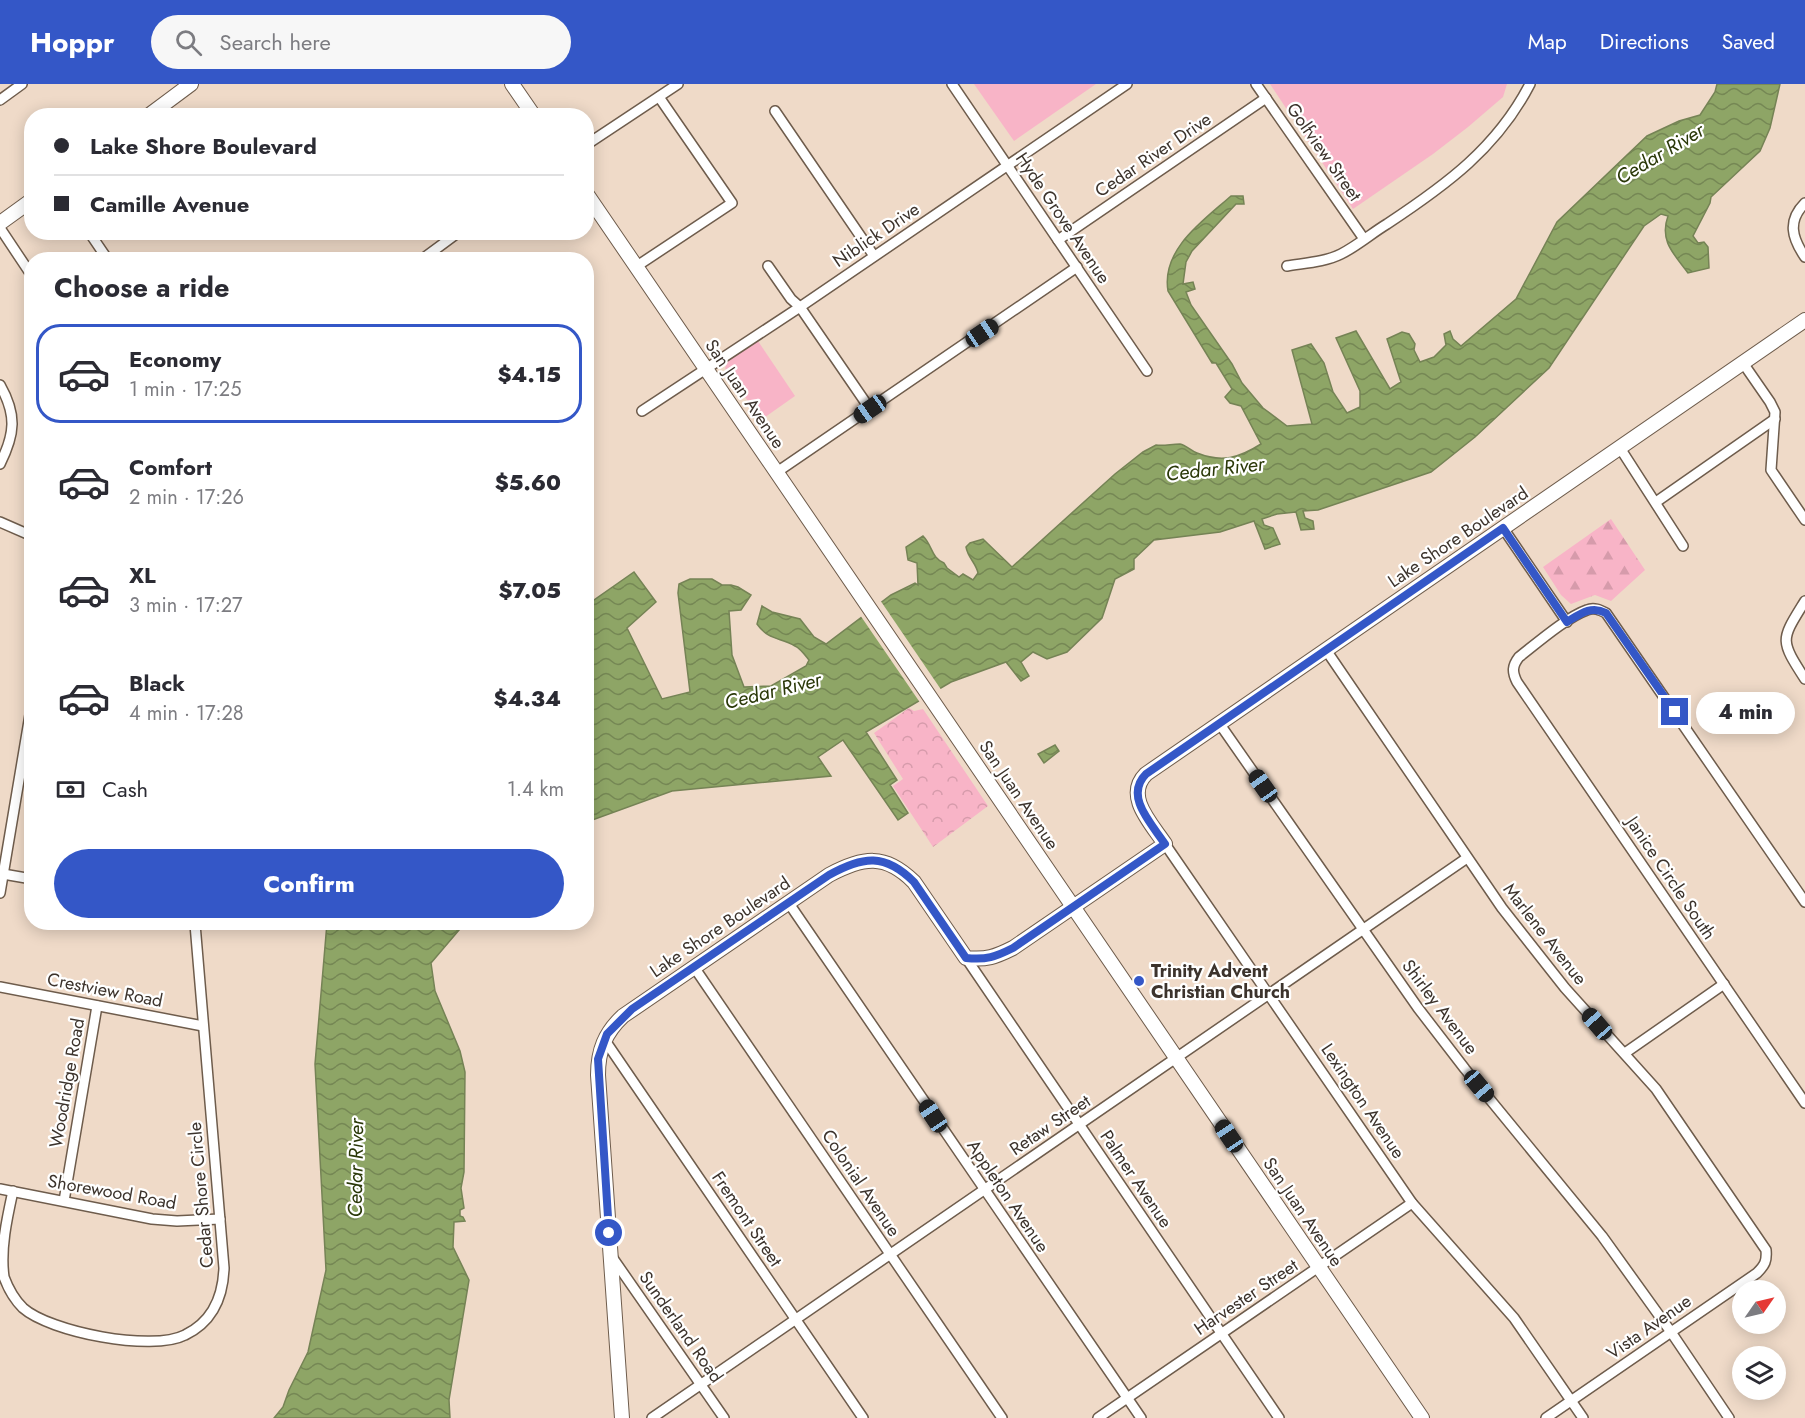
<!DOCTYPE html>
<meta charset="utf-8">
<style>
:root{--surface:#fff;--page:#f7f7f7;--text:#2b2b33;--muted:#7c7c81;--line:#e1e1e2;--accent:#3457c7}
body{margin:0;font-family:Jost,sans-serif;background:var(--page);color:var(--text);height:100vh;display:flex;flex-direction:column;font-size:22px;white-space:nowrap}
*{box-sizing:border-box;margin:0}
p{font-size:20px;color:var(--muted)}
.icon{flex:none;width:33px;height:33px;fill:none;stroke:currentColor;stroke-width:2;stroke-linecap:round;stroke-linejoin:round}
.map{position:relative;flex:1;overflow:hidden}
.details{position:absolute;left:24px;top:168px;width:570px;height:678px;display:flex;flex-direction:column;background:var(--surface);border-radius:24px;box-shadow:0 3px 15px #0003}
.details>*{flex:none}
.hud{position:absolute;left:24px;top:24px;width:570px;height:132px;border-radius:24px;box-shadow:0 3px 15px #0003;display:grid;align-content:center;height:132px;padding:0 30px;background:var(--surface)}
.needle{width:39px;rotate:56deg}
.fabs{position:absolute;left:1732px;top:1196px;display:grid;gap:12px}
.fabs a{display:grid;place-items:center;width:54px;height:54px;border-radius:50%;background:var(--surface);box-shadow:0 3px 15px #0003;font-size:30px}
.end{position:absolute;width:27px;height:27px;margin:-14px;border:8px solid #3457c7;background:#fff;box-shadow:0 0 0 3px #fff}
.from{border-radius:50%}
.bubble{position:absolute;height:42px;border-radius:21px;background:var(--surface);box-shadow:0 3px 15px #0003;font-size:20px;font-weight:800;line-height:42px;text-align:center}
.car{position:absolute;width:18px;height:36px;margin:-18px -9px;border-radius:8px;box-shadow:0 0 4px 2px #0007;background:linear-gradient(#222 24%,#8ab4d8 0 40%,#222 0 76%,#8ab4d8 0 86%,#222 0)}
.hud b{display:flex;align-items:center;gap:21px;height:57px;font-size:22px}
.hud b+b{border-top:2px solid var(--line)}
.hud i{width:15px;height:15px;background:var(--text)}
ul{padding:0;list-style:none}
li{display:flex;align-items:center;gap:18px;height:99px;margin:0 12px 9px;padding:0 18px;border:3px solid transparent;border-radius:24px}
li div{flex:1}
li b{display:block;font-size:22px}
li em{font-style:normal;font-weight:800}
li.active{border-color:var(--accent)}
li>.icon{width:54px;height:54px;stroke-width:1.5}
h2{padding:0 30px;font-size:27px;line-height:72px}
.pay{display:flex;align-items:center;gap:15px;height:66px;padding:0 30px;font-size:22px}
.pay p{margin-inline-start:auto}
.primary-button{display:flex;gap:12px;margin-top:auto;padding:12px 30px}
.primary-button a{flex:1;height:69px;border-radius:36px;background:var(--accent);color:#fff;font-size:24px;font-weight:800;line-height:69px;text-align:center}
header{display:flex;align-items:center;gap:36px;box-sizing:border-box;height:84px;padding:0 30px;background:var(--accent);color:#fff}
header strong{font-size:28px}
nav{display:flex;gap:33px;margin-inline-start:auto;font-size:21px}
.search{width:420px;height:54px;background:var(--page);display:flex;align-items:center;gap:15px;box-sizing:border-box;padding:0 21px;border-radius:33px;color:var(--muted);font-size:22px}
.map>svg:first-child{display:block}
.grass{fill:#f8b4c7}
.forest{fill:url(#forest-firs)}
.park{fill:url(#park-crowns)}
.water{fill:url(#water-waves);stroke:#758355;stroke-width:1.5}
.pier{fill:#efdac8}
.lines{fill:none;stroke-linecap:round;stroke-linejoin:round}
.street-casing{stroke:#6e5c4c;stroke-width:12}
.secondary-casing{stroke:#6e5c4c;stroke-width:16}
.street{stroke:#fff;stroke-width:9}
.secondary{stroke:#fff;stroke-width:14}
.route{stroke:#3457c7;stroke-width:8}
.poi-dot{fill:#3457c7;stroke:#fff;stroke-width:2}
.labels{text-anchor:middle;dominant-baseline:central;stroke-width:4.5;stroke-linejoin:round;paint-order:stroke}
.street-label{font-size:18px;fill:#3c332c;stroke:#fff}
.poi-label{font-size:18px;font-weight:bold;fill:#3c332c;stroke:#fff;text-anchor:start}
.water-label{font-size:20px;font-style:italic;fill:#2a3808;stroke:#fff}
</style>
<header>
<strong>Hoppr</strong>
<div class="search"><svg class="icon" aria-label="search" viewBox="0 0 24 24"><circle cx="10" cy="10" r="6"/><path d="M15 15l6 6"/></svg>Search here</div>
<nav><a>Map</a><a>Directions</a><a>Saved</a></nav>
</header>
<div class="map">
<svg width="1805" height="1334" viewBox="0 0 1805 1334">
<defs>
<pattern id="forest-firs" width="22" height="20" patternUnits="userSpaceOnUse" patternTransform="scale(1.5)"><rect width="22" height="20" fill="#f8b4c7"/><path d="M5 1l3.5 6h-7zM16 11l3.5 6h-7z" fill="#d69bab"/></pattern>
<pattern id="park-crowns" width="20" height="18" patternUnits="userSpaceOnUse" patternTransform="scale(1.5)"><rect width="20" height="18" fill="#f8b4c7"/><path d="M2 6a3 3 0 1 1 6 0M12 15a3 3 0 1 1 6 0" fill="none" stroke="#d69bab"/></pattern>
<pattern id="water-waves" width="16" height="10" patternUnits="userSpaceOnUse" patternTransform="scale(1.5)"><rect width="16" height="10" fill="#8ea566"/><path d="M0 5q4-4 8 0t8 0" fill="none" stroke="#758754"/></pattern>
</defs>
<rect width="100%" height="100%" fill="#efdac8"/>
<g class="grass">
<polygon points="974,0 1096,0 1014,57"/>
<polygon points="1270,0 1507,0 1503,13 1468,43 1433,70 1353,125"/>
<polygon points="758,257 795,312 761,336 725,284 728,277"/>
</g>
<polygon class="forest" points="1611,435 1645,486 1611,517 1595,511 1571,520 1561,511 1543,483"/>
<polygon class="park" points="909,624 914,627 923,625 988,722 933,763 893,702 903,695 874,649"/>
<g class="water">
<path d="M1717,0H1780L1770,44L1760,67L1711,113L1710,119L1693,152L1698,159L1704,158L1708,163L1709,184L1688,189C1674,170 1659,157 1668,132L1661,130L1644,142L1549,284L1475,353L1431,388L1318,426L1303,427L1305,434L1313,437L1314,445L1301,446L1296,428L1277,430L1262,435L1264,441L1273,444L1280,460L1265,465L1254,437L1220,448L1154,456L1134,475V485L1115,495L1102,534L1067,568L1047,575L1033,568L1021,578L1029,592L1021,597L1006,578L951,598L866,648L897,696L890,701L908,729L898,736L843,656L818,673L831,692L672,707L587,738V521L634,488L656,518L627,544L662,615L690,608L678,509L679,500L690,495H712L722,501H731L738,503L751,511L741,526L729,527L732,571L744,603L771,602L806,582L809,576C805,571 800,564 795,562C780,553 769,557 757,540L762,522L772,528L800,535L814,553L826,560L891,511L915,499L918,501L917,479L908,476L906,463L923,452C933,462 931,474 944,479L947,484L959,493L963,490L973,496L978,489C976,479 968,474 966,463L970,459L983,455L1012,483L1115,390L1143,368L1156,361C1165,362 1171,360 1180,360C1186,361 1191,367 1197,369C1222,379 1239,374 1261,360L1241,322L1230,319L1225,313L1232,305L1216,279H1212L1168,207C1161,165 1204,136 1231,112H1243L1244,120H1236L1192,167L1186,178L1183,200L1193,198L1195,205L1186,208L1191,221L1232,280L1242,299L1263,324L1287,342L1312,340L1292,266L1311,260L1324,279L1333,308L1347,329L1360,323V307L1336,254L1356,247L1390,305L1401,298L1387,255L1402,248L1409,250L1415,260L1414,266L1420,278L1434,273L1446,261L1444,250L1450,247L1453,255L1461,262L1516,215L1557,138L1647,52L1679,37L1700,31L1715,8Z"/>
<polygon points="1055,661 1059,667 1044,679 1038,670"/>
<polygon points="327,839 465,839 431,879 435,907 460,967 465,988 464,1088 461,1104 464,1124 460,1126 460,1132 463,1133 465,1137 454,1138 453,1163 469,1196 449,1316 450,1334 274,1334 283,1323 289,1306 308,1268 326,1186 315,980"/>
</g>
<polygon class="pier" points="880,516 942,607 921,620 860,531"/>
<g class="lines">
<g class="street-casing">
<g id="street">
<polyline points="952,0 1147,287"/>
<polyline points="1256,0 1364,155"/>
<polyline points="0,16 22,0"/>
<polyline points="775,27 874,172"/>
<polyline points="586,61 678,0"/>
<path d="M1805,119C1787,137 1792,154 1805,173"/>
<polyline points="0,144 32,192"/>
<polyline points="89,148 108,176"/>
<polyline points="1058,156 1266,14"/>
<polyline points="421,176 459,148"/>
<polyline points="637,182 732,119 659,13"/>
<polyline points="768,182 791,215 800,223 870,325"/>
<path d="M1287,182C1305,179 1325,178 1341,170C1357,162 1372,149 1387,140C1446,101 1497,64 1530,0"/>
<polyline points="1743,279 1770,318 1775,328 1771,386 1805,436"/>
<path d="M0,301C17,331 15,350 0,380"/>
<polyline points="642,327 800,223 1127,0"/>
<polyline points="1620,364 1683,462"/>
<polyline points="777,388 1077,183"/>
<polyline points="1656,418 1775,335"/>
<polyline points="0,438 32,452"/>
<polyline points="1503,444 1567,538"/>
<path d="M1805,517C1781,556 1779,555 1805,595"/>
<path d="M1326,566L1502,824L1565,904L1656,1005L1766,1166C1767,1177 1765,1181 1757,1189L1546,1334"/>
<polyline points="1219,639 1418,924 1465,985 1602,1152 1671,1248 1729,1334"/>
<polyline points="1165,760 1412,1119 1514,1234 1583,1334"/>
<polyline points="3,790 32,795"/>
<polyline points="0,809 32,619"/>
<polyline points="788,818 1141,1334"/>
<path d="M1805,818L1606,529C1600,526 1594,523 1587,526C1567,533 1537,559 1519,573C1512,582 1512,588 1517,598L1805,1019"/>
<polyline points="966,874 1279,1334"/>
<polyline points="694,883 1002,1334"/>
<polyline points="0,903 203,942"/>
<polyline points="604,955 863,1334"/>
<polyline points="1625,969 1724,900"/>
<polyline points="0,1105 152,1135 177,1137 220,1135"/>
<path d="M13,1107C7,1134 0,1166 4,1193C8,1204 14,1215 23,1224C50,1248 152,1268 185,1251C212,1238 223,1213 224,1184L195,840"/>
<polyline points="64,1117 97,922"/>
<polyline points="612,1173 724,1334"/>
<polyline points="652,1334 1467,774"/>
<polyline points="1098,1334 1412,1119"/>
</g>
</g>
<g class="secondary-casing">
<g id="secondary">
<polyline points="512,0 534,32"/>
<polyline points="148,32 191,0"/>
<polyline points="586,109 1422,1334"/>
<polyline points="0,139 32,116"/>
<path d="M622,1334L598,991C598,966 605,949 623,932L829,791C863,773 885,769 914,798L966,874C987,876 995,873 1013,864L1165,760C1151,739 1124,712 1146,690L1805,236"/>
</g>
</g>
<use href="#street" class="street"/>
<use href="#secondary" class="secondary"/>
</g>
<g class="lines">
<path class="route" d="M609,1149L598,975L607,950L632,925L829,791C863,772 885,769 914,798L966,874C987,876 995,873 1013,864L1165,760C1151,739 1124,712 1146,690L1503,444L1567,538C1580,530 1591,521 1606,529L1675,628"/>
</g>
<circle class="poi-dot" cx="1139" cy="897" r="6"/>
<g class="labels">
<g class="street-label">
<text transform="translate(1324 68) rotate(55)">Golfview Street</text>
<text transform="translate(1153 71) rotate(-34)">Cedar River Drive</text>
<text transform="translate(1063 134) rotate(56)">Hyde Grove Avenue</text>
<text transform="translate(876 151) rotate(-34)">Niblick Drive</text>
<text transform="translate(745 310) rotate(56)">San Juan Avenue</text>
<text transform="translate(1458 453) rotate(-34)">Lake Shore Boulevard</text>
<text transform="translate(1019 711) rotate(56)">San Juan Avenue</text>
<text transform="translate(1671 794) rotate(56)">Janice Circle South</text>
<text transform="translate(720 843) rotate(-34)">Lake Shore Boulevard</text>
<text transform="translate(1545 850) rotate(52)">Marlene Avenue</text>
<text transform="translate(105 906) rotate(11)">Crestview Road</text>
<text transform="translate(1440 923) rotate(53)">Shirley Avenue</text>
<text transform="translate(67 999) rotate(-80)">Woodridge Road</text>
<text transform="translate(1363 1017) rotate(56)">Lexington Avenue</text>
<text transform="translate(1050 1041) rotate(-34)">Retaw Street</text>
<text transform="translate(1136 1095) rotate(56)">Palmer Avenue</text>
<text transform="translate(861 1099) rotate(56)">Colonial Avenue</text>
<text transform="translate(112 1108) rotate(10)">Shorewood Road</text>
<text transform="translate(201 1111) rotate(-95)">Cedar Shore Circle</text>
<text transform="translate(1008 1112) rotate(56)">Appleton Avenue</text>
<text transform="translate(1303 1128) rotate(56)">San Juan Avenue</text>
<text transform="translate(747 1135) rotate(56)">Fremont Street</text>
<text transform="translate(1246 1213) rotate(-34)">Harvester Street</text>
<text transform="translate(681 1243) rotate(55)">Sunderland Road</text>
<text transform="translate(1649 1243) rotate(-35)">Vista Avenue</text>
</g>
<g class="poi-label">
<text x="1151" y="887">Trinity Advent<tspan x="1151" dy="21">Christian Church</tspan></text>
</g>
<g class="water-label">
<text transform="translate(1660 70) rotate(-31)">Cedar River</text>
<text transform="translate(1215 385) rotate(-6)">Cedar River</text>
<text transform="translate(773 607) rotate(-14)">Cedar River</text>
<text transform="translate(356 1084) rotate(-89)">Cedar River</text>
</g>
</g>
</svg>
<div class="fabs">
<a><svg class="needle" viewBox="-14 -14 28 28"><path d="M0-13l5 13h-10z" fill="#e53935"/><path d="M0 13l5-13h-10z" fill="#7c7c81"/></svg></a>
<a><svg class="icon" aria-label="layers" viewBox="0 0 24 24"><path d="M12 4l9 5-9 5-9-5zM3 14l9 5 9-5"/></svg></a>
</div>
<i class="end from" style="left:609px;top:1149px"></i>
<i class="end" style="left:1675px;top:628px"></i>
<div class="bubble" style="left:1696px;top:608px;width:99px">4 min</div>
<i class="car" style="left:982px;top:249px;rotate:56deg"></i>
<i class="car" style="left:870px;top:325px;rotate:235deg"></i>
<i class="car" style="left:1263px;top:702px;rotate:325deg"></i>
<i class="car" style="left:1597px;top:940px;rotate:319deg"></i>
<i class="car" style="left:1479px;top:1002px;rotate:140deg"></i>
<i class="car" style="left:933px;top:1032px;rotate:326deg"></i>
<i class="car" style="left:1229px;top:1052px;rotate:326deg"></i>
<div class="hud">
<b><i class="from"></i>Lake Shore Boulevard</b>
<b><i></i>Camille Avenue</b>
</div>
<section class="details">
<h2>Choose a ride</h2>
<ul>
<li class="active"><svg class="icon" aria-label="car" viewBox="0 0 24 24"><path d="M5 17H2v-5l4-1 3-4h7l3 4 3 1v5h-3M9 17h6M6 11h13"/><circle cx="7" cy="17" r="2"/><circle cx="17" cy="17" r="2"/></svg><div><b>Economy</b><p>1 min · 17:25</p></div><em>$4.15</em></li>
<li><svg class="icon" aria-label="car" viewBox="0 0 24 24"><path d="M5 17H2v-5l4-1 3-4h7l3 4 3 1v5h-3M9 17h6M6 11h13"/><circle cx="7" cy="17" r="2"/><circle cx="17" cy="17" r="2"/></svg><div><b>Comfort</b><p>2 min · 17:26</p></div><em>$5.60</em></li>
<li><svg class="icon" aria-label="car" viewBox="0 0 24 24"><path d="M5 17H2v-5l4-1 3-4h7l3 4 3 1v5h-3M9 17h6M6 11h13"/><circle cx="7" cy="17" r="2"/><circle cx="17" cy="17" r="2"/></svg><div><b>XL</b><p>3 min · 17:27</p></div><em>$7.05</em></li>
<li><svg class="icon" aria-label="car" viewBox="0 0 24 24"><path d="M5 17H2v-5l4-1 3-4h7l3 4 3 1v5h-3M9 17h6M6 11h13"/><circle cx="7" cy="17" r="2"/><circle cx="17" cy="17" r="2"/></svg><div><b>Black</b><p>4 min · 17:28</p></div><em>$4.34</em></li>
</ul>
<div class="pay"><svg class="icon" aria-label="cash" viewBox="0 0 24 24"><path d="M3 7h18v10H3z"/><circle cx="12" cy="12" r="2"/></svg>Cash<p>1.4 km</p></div>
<div class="primary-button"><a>Confirm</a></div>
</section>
</div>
